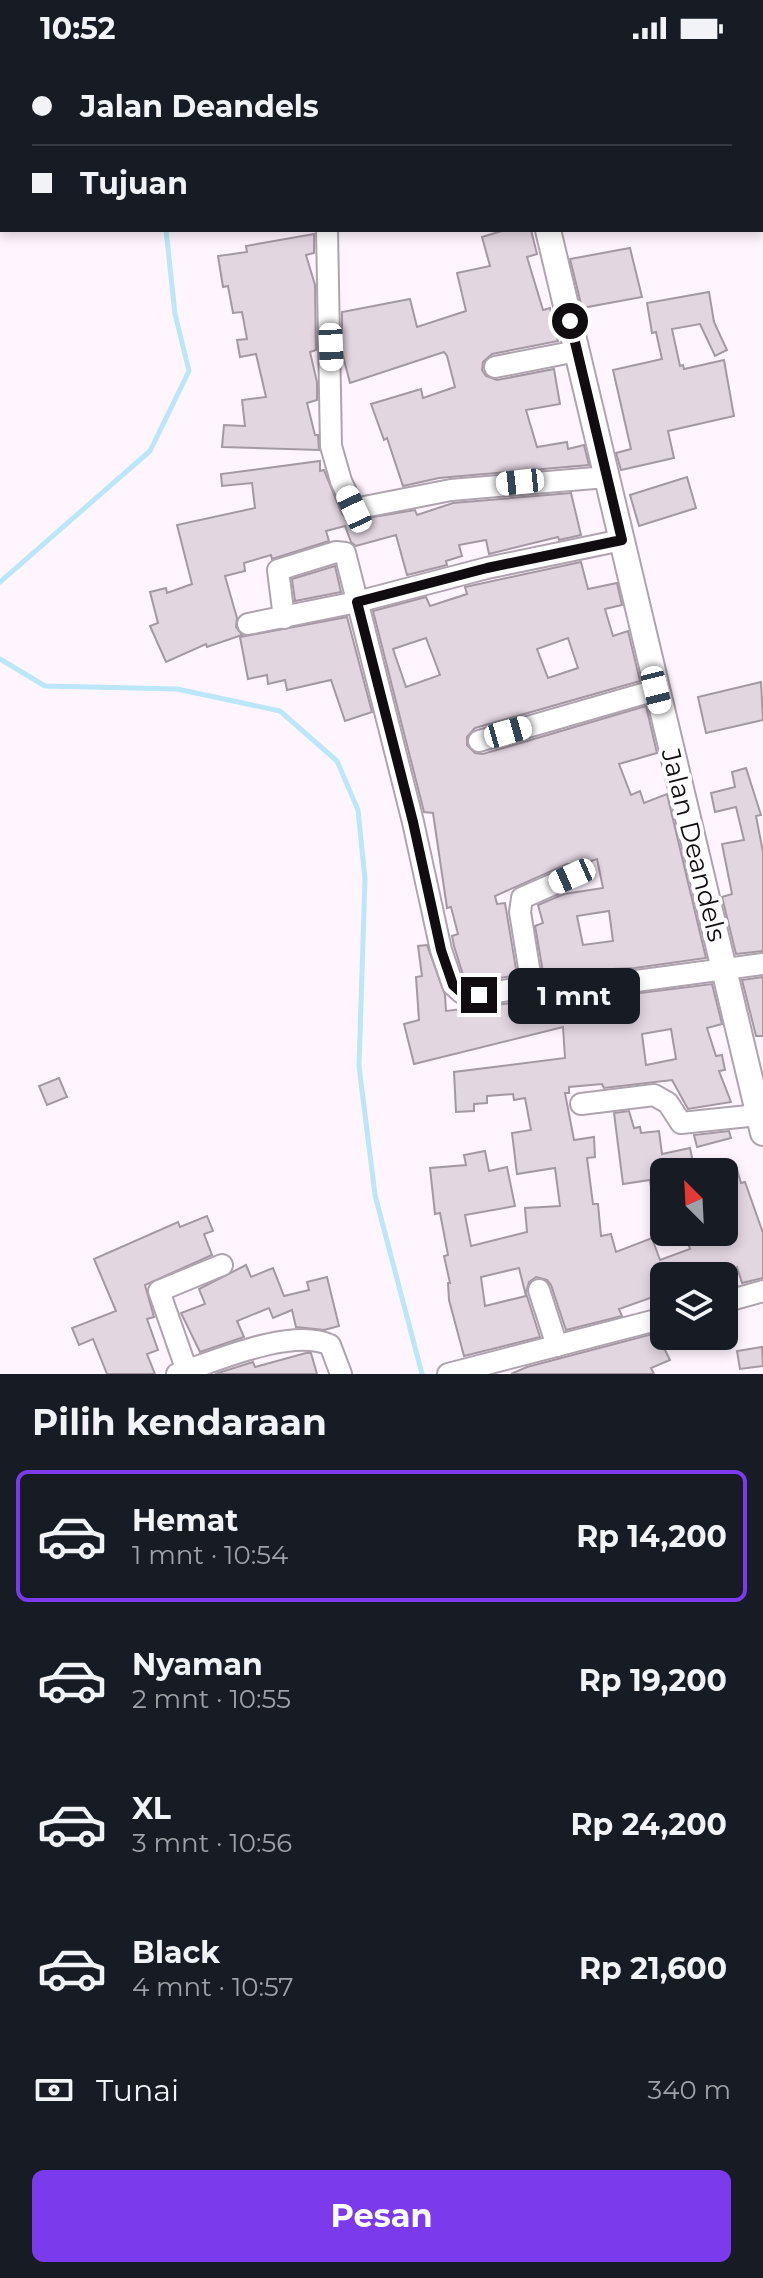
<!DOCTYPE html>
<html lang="id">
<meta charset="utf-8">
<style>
:root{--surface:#171b24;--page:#20242c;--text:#f1f3f6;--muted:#9ea1a6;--line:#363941;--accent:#7c3aed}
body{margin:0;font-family:Montserrat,sans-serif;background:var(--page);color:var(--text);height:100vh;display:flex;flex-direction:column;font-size:30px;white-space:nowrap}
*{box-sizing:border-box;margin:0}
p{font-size:26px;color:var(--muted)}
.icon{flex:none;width:44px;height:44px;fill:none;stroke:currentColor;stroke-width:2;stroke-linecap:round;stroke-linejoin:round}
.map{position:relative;height:1318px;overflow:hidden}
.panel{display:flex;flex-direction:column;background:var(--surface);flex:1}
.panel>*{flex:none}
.top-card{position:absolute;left:0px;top:0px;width:764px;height:176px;box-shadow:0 4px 12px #0003;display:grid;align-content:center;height:176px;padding:0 32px;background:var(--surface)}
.needle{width:52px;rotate:336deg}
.buttons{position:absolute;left:650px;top:1102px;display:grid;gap:16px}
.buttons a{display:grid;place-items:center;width:88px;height:88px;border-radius:12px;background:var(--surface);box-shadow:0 4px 12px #0003;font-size:40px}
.end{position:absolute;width:36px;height:36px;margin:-18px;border:10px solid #100c10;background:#fff;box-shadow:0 0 0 4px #fff}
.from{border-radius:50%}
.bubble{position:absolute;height:56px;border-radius:12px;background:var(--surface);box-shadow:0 4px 12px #0003;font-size:26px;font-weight:700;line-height:56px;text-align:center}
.car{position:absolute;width:24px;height:48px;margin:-24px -12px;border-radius:10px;box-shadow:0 0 6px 2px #0007;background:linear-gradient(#fff 24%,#345 0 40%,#fff 0 76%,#345 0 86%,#fff 0)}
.top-card b{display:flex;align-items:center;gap:28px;height:76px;font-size:30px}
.top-card b+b{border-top:2px solid var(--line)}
.top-card i{width:20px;height:20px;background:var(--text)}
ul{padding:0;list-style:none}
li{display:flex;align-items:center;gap:24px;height:132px;margin:0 16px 12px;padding:0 16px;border:4px solid transparent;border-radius:12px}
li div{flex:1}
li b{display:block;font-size:30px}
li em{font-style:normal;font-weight:700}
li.on{border-color:var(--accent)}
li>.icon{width:72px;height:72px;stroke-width:1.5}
h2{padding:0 32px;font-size:36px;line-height:96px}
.pay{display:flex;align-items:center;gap:20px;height:88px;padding:0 32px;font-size:30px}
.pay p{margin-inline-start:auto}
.primary-button{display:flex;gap:16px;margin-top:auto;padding:16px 32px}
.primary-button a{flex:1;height:92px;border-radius:12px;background:var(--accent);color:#fff;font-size:32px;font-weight:700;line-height:92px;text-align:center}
.status{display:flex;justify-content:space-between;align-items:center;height:56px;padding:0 40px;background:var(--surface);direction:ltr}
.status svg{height:22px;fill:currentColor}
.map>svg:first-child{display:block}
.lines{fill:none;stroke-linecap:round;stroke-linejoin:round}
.stream{stroke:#bce7f8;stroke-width:5}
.building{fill:#e2d6e1;stroke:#a499a3;stroke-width:2;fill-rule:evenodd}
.minor-casing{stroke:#aea3ae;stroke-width:24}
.tertiary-casing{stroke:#aea3ae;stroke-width:28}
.minor{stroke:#fff;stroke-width:20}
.tertiary{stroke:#fff;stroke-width:24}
.route{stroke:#100c10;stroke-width:10}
.labels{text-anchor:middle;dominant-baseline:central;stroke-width:8;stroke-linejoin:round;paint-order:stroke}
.street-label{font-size:26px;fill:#100c10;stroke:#fff}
</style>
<div class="status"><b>10:52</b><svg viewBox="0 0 49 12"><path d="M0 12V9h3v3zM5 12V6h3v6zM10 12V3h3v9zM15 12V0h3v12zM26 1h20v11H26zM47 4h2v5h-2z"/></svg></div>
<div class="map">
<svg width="763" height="1318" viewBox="0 0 763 1318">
<rect width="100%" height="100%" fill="#fff5ff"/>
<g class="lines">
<g class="stream">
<polyline points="135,0 135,2"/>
<polyline points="0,526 150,395 189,315 175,258 166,174"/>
<polyline points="0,603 45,630 177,633 280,655 337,705 358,754 365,823 359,1010 375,1139 422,1318"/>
</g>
</g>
<g class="building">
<polygon points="505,174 531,174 537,198 527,201 543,254 550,252 558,285 492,298 483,306 482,314 486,320 497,324 554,313 560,348 526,354 537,391 567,386 568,393 584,389 589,409 439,422 403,430 387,382 384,384 371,348 421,333 423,342 455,331 447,300 444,296 350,327 342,296 342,256 410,243 417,271 466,255 457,217 490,210 482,181"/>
<polygon points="314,178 314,197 306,199 315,229 316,294 310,296 317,326 317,344 307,347 315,379 318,379 319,394 222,391 224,369 245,370 242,344 266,341 256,298 240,301 237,284 247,283 242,256 233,257 228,230 223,231 218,200 247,196 246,190"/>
<polygon points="630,192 642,241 582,252 570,203"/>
<polygon points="709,236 714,266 727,294 715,300 700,268 672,273 680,310 683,309 684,313 724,304 734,360 668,375 674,402 621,414 616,397 631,393 613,314 662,303 656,276 652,277 647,247"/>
<polygon points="320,405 320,415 324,414 342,458 350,465 415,454 417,459 453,447 571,437 581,479 559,484 558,481 489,498 486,484 459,489 462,500 446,505 447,509 407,519 396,479 356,490 351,486 345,470 326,475 329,485 272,503 271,499 244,507 245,515 225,520 237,562 236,571 242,579 207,591 206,588 166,606 150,570 158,567 150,536 166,532 167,537 192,528 177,469 255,452 252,427 222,430 221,418"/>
<polygon points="687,421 696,452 639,470 630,439"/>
<path d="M581,506L588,533L617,527L622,549L605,553L613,580L628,575L640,625L475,672L467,681V689L475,697L483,698L646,650L657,697L619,708L631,739L640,735L644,747L667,738L706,902L635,912L543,916L535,870L543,867L538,849L564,838L603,832L597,803L579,809L567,808L495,840L497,848L505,847L517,919L476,926L475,921L464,922L454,890L452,880L458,878L451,851L447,852L433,757L424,756L373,555L426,541L430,550L467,538L465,531ZM426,582L440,619L406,631L393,593ZM568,582L578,612L548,622L537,593ZM609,855L613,885L583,889L577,860Z"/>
<polygon points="335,510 341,536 295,545 292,523"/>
<polygon points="347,561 372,656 345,665 331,624 287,634 285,624 268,628 267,619 248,623 240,581"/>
<polygon points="761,626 763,664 706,677 698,641"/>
<polygon points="746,712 761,759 756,760 763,796 763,895 736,898 722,841 732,838 722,788 744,784 736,751 715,756 711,737 735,731 732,716"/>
<path d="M427,889L445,939L446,955L552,942L555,954L606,949L607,959L635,953L632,938L712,928L722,968L707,972L716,1000L722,999L725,1014L719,1015L731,1046L688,1053L672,1024L604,1032L602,1028L569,1031V1037H565L574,1084L594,1081L595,1101L587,1102L593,1148H598L601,1180L611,1178L616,1196L652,1182L660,1204L690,1193L684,1176H724V1114L736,1110L741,1127L745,1126L763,1177V1222L742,1227L737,1211L711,1220H664V1237L619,1253L622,1260L566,1274L551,1229L547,1224L536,1221L529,1226L526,1237L540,1281L464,1300L449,1244L448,1227H450L444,1200L448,1199L440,1157L435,1158L430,1112L466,1109L464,1099L485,1095L489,1115L507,1111L515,1150L465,1159L471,1190L527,1176L525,1152L560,1150L555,1112L517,1118L512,1077L531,1074L525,1042L514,1044L513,1038L487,1040V1047L474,1048V1055L456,1056L454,1016L565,1002L563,971L414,1008L404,968L419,964L416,921L422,920L418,890ZM671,973L676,1003L646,1009L642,978ZM519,1212L526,1240L485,1250L481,1221Z"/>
<polygon points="763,921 763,980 756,980 742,924"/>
<polygon points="59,1022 67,1041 47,1049 39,1030"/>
<polygon points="629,1055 634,1072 640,1071 641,1077 659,1075 662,1098 690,1092 695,1116 664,1116 664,1128 651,1131 650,1124 623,1128 614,1057"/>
<polygon points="729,1075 731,1082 697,1091 694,1079"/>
<polygon points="207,1160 213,1175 204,1178 212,1199 145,1229 154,1261 147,1263 158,1294 147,1298 155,1318 107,1318 93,1283 79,1289 72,1272 116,1255 94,1203 178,1166 180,1171"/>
<polygon points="246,1209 251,1221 273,1212 284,1240 309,1234 307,1226 327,1221 339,1270 324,1274 296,1271 292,1254 273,1262 269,1252 237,1265 244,1281 200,1296 181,1257 205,1248 199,1233"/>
<polygon points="664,1275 664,1292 670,1304 651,1312 654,1318 511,1318 527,1311"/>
<polygon points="762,1291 763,1310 740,1313 737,1295"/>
<polygon points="306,1297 311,1297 317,1318 215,1318 253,1306 255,1311"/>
</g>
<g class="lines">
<g class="minor-casing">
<g id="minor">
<polyline points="370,0 370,2"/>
<polyline points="327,174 331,390 341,425 354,453 451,434 607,421"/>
<polyline points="495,311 577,295"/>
<polyline points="284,562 278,514 336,496 345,497 413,766 441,894 453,929 462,937 479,939 532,930 636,925 763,908"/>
<polyline points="248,568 357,546 487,512 622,484"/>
<polyline points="479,685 656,634"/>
<polyline points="532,930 520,856 522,842 572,820"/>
<polyline points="581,1048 654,1039 668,1047 681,1067 758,1059 763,1055"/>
<polyline points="539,1234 557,1290"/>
<polyline points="724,1246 763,1235"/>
<polyline points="187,1315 159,1235 222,1209"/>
<path d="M177,1318C215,1305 292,1271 330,1289L341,1318"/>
<polyline points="448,1318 664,1262"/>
</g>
</g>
<g class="tertiary-casing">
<g id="tertiary">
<polyline points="507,0 507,2"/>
<polyline points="548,174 763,1077"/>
</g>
</g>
<use href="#minor" class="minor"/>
<use href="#tertiary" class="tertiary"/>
</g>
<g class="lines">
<polyline class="route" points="479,939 462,937 453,929 441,894 413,766 357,546 487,512 622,484 570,265"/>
</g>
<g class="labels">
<g class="street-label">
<text transform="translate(694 789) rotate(76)">Jalan Deandels</text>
</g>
</g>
</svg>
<div class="buttons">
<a><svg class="needle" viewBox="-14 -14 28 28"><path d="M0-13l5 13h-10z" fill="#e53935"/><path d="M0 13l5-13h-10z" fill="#9ea1a6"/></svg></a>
<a><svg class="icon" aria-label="layers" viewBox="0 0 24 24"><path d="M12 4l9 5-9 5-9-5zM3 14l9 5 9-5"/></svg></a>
</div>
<i class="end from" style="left:570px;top:265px"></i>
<i class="end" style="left:479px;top:939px"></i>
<div class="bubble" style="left:508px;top:912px;width:132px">1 mnt</div>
<i class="car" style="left:331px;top:291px;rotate:178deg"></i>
<i class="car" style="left:520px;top:426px;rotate:264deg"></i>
<i class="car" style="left:354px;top:453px;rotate:335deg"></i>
<i class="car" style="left:656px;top:634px;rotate:166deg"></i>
<i class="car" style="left:508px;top:676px;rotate:74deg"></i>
<i class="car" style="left:572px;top:820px;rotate:246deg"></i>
<div class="top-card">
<b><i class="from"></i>Jalan Deandels</b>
<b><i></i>Tujuan</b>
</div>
</div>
<section class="panel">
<h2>Pilih kendaraan</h2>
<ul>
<li class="on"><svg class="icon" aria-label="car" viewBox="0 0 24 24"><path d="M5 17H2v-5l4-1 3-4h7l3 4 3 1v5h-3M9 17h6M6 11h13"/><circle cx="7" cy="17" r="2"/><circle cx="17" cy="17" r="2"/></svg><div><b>Hemat</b><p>1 mnt · 10:54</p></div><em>Rp 14,200</em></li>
<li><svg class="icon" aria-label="car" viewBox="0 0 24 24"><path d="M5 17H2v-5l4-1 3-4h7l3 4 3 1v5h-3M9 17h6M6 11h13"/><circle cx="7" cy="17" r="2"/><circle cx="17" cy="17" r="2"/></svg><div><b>Nyaman</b><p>2 mnt · 10:55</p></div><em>Rp 19,200</em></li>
<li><svg class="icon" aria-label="car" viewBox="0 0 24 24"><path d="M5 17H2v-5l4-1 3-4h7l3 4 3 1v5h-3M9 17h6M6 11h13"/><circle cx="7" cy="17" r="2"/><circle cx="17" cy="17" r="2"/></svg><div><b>XL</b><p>3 mnt · 10:56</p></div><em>Rp 24,200</em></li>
<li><svg class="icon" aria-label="car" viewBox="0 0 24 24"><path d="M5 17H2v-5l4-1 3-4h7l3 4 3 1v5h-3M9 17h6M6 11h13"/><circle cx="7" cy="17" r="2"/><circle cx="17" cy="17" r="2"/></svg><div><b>Black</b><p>4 mnt · 10:57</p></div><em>Rp 21,600</em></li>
</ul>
<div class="pay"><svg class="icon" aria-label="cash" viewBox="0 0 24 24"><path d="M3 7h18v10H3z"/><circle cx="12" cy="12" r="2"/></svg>Tunai<p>340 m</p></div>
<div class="primary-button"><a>Pesan</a></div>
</section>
